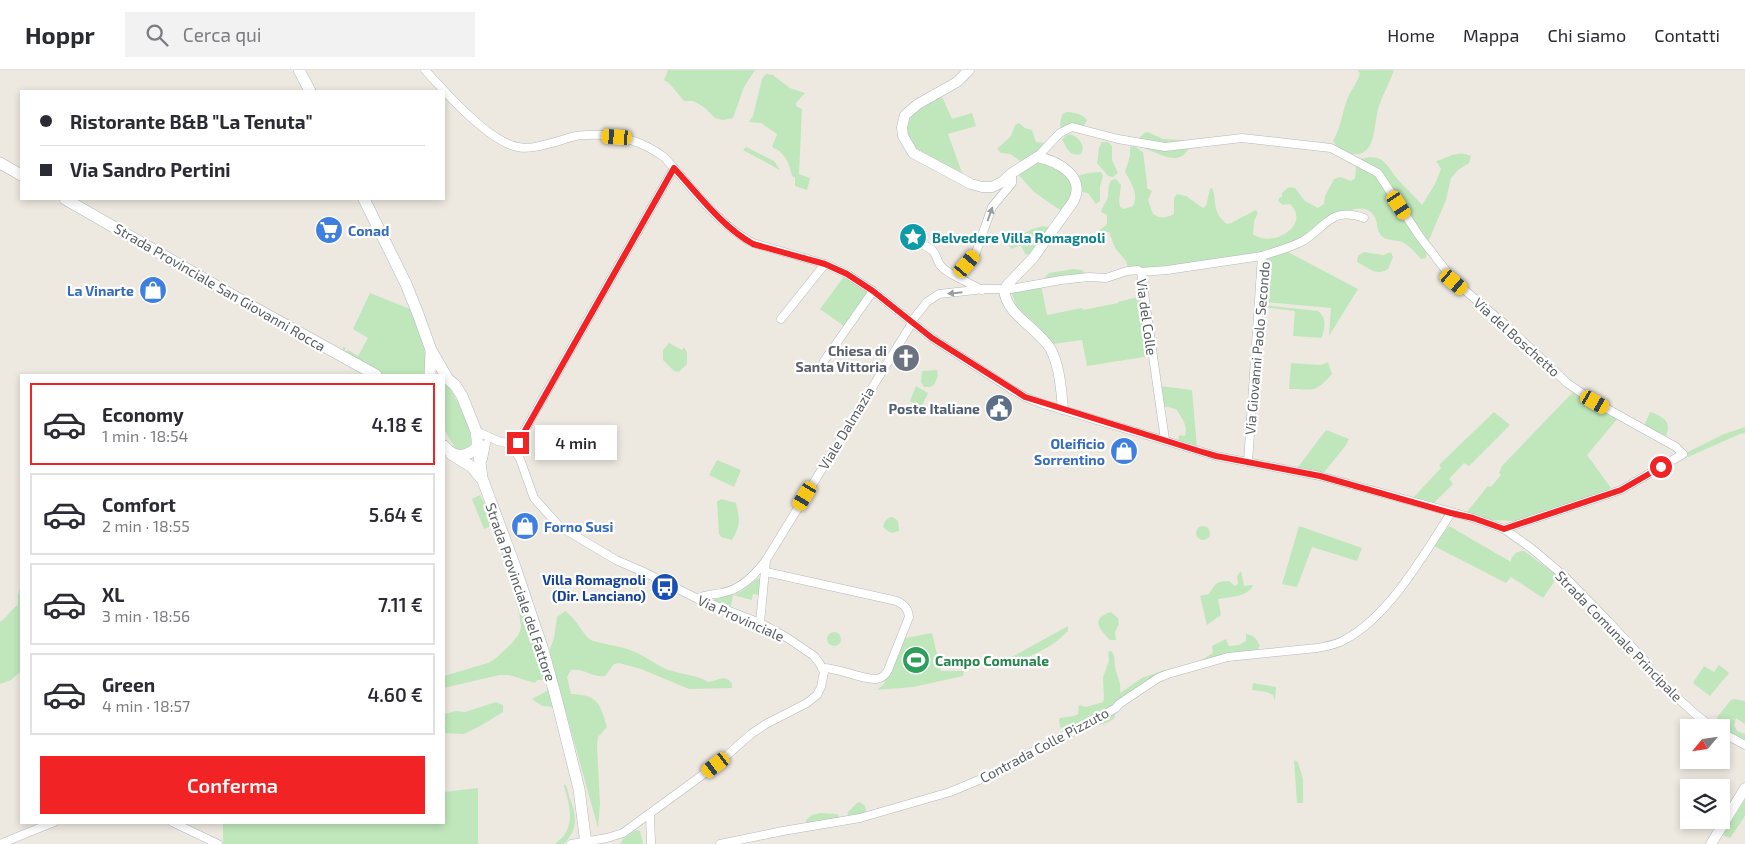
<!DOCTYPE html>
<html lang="it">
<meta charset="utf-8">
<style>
:root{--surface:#fff;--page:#f2f2f3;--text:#2b2b33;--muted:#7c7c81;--line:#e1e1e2;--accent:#f12325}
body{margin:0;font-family:"Exo 2",sans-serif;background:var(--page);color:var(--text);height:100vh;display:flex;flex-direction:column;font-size:19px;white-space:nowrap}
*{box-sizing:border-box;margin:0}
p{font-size:16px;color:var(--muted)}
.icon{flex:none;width:28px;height:28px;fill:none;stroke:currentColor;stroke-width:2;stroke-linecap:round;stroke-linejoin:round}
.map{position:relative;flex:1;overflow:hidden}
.drawer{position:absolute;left:20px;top:304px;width:425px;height:450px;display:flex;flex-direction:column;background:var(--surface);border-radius:0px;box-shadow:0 2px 8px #0003}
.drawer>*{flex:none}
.hud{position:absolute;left:20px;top:20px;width:425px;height:110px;border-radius:0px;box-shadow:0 2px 8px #0003;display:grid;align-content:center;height:110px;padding:0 20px;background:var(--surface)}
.needle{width:32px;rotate:241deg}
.fabs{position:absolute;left:1680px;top:649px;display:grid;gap:10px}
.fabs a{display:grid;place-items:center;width:50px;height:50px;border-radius:0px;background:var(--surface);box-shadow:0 2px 8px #0003;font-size:25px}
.end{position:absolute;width:22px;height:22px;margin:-11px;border:6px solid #f12325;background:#fff;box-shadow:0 0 0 2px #fff}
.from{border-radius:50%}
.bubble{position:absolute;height:35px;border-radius:0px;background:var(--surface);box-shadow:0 2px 8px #0003;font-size:16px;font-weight:600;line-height:35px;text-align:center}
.car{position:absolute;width:15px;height:30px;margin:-15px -8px;border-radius:6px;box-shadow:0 0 4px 1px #0007;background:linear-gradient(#f5c518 24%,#345 0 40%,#f5c518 0 76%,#345 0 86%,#f5c518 0)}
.hud b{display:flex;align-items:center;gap:18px;height:48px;font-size:19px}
.hud b+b{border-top:1px solid var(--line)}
.hud i{width:12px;height:12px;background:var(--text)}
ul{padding:9px 0 0;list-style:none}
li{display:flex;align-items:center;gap:15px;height:82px;margin:0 10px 8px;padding:0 10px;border:2px solid var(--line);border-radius:0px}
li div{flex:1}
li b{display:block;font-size:19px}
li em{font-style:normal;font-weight:600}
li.on{border-color:var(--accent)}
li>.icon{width:45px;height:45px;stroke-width:1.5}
.cta{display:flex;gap:10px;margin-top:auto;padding:10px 20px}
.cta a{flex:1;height:58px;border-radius:0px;background:var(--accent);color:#fff;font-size:20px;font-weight:600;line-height:58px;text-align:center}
header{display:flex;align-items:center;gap:30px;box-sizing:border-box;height:70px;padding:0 25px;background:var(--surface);border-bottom:1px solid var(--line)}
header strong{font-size:24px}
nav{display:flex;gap:28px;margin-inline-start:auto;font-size:18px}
.search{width:350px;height:45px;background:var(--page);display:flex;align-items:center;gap:12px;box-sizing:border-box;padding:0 18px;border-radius:0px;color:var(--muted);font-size:19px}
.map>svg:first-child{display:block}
.green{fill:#bfe7bb}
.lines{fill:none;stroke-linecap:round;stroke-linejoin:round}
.minor-casing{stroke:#b4b8bc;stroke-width:9}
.tertiary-casing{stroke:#b4b8bc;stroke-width:11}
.secondary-casing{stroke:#b5b9be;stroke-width:12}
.minor{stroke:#fff;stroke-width:8}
.tertiary{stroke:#fff;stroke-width:10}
.secondary{stroke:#fff;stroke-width:11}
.oneway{fill:#9b9ea1}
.route{stroke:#f12325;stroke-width:6}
.labels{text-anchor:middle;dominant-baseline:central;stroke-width:4.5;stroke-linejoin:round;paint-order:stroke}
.shop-label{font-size:14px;font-weight:bold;fill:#366cbe;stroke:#fff;text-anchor:start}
.culture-label{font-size:14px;font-weight:bold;fill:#0d838f;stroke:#fff;text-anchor:start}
.street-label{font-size:14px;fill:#595e63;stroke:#fff}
.worship-label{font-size:14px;font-weight:bold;fill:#5b616d;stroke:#fff;text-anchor:end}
.service-label{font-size:14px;font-weight:bold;fill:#4e5e75;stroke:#fff;text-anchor:end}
.transit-label{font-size:14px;font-weight:bold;fill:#164399;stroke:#fff;text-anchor:end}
.leisure-label{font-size:14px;font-weight:bold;fill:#27864d;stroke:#fff;text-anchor:start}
</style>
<header>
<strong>Hoppr</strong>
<div class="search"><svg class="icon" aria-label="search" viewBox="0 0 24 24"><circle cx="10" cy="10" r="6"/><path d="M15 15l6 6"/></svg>Cerca qui</div>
<nav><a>Home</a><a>Mappa</a><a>Chi siamo</a><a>Contatti</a></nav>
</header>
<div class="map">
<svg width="1745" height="774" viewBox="0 0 1745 774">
<rect width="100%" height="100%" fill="#ede9e1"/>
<g class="green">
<polygon points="668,0 755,0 744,17 733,48 723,50 715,48 704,37 693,31 684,31 669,13 664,10"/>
<path d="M1357,0H1394C1390,12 1383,24 1379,36C1373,53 1378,88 1351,84C1342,82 1338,79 1333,71C1342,56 1342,40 1349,25C1353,17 1358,12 1360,3Z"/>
<path d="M766,4L773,5L790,18L805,23L796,33V36L802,39L799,104L810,108L807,120L795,116V108L792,106C789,93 785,82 772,77L777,64L761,53L749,52L753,46L762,9Z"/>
<polygon points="941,25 952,49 972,43 976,56 948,64 962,103 912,78 906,69 905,54 912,42"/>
<path d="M1066,42C1074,42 1082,44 1087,50L1083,57L1061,59L1060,54L1062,45Z"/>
<polygon points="1019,53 1025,58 1032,60 1036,72 1046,73 1044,77 1022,92 1010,84 1001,83 997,79 1011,66 1015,55"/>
<path d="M1148,62L1163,69L1181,70L1188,72L1189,78C1182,91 1173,89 1161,85C1152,81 1145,79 1137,75V70L1144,63Z"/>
<path d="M1070,64C1079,67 1086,76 1081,84C1069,87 1067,78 1062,70L1065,66Z"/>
<polygon points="1102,72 1108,72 1112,76 1112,90 1118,103 1113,107 1108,106 1097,93 1099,78"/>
<path d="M1134,76L1143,82L1147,112V118L1152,121L1148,130L1153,144C1161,149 1165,148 1174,144V128L1177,124L1186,126L1203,138L1206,136L1210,119L1212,118C1218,134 1211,141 1227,154L1231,153L1256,140L1258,143L1254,151L1253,164C1272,179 1312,155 1290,134L1283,135L1278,131L1279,128L1282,127V123L1289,117L1295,118L1305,131L1318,138L1324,134L1325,126L1334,109L1340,107L1351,111L1355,108L1356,97L1360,89C1385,82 1386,96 1400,112C1407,119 1415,127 1422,135L1435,114L1441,99L1436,91C1448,88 1458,79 1471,86L1469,93L1458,100L1451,108L1446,130L1429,170L1426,188L1421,189C1416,184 1411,177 1404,173C1397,169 1385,172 1380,164C1376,159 1378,151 1374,146C1358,120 1302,170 1286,181L1358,219L1329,266L1331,238L1264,232L1267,186L1195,195L1129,200L1126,191L1115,178L1109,162H1106L1100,173L1091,175L1089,172V170L1107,154V145L1101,142C1102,136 1107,132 1108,126C1109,119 1107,115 1112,110L1116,109L1121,115L1119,131L1120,137L1124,139L1133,136C1139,123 1131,113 1125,102L1130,86V77Z"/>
<polygon points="746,77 774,91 780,100 743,80"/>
<path d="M1035,91C1052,96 1070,102 1075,121L1063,142L1034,122L1017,103Z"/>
<polygon points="1101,102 1103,106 1100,117 1100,131 1096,134 1088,123 1080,122 1077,106 1088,103"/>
<polygon points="1043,156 1052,158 1032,185 1025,184 1021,175 1011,179 1009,172 1032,159"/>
<path d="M1364,182L1383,185L1391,182L1393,187L1388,199C1377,207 1367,197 1357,192L1358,186Z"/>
<polygon points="1074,199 1082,200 1085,203 1080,206 1046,210 1045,207 1049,203"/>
<polygon points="845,205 868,222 844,256 820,239"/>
<polygon points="1041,215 1047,245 1082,238 1083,240 1118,233 1118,232 1142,226 1150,286 1087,296 1082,270 1053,274 1039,257 1017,237 1011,221"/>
<path d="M370,223L410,239C416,254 433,290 423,305H381L343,281V277L346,278L344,281L346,282L348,280L358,286L368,268L353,259Z"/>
<path d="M1263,235L1318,241C1328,249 1324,257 1322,268L1293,266L1295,241L1263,237Z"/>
<polygon points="669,273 682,280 684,277 687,283 687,294 679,302 674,301 663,290 663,280"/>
<path d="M1328,292L1332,304C1314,324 1314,319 1289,319L1291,293L1321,295Z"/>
<polygon points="937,300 938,306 934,315 930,317 924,317 921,312 922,301"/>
<path d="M444,313L448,316L452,322C459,335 477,366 469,379L456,380L444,359Z"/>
<polygon points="916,316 928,323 921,338 910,331"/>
<path d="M1160,316L1192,320L1197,378L1178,372L1179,365L1185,366C1188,355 1182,348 1176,339L1163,336Z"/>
<polygon points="1574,321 1618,348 1587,385 1611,418 1599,424 1516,451 1491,450 1465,444 1488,416 1491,417 1501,405 1499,403 1502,396"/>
<polygon points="1494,342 1510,355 1469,396 1464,393 1449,409 1453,414 1432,435 1413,428 1441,398 1439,395"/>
<path d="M1650,342C1663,346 1672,352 1666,366L1644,356Z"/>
<polygon points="1745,357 1745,363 1740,364 1688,387 1684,384 1724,364"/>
<polygon points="1326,360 1349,369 1346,375 1322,405 1296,400"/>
<polygon points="717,390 741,400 734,417 709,405"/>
<path d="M480,425C485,435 492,446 489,457L484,459L472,429Z"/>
<path d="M721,429L736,433C740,451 741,454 732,470L721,467L719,464L717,432Z"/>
<polygon points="890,447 893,447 898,451 899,461 892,463 889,462 883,457 885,451"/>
<circle cx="1203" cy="463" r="7"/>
<polygon points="1299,456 1362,478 1357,491 1312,477 1297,517 1282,514"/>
<path d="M1449,456L1511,492V489C1515,483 1517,481 1524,481L1558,506L1543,528L1511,507L1506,513L1434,476Z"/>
<polygon points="505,481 542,594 554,637 542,636 532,629 547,621 548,617 545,610 537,610 535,613 509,605 499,605 444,618 444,606 488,593 496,588 512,573 519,564 521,557 519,542 501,482"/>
<path d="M1241,501L1244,516L1253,515C1248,527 1230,527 1218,529L1221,545L1207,555L1200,526L1209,524C1216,514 1215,511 1229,511L1235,516L1238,514L1237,506Z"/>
<polygon points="758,508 762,510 758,532 758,525 753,524 752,530 733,525 731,536 714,531 715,529 733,524 733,525 742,521"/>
<path d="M21,515V601L11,610L0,614V552C7,548 10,540 18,535V525Z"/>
<path d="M565,541C577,548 584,569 594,571C607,575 622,576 635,582C648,587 659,598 672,601C682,604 701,606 708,612C718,611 725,603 732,614V618L689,619L641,599L619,593L614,594L605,606C593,608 584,598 571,600L567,607L571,624C597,625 600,632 607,657L598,667L597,676L600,734L598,758L549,581L554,568L557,547Z"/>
<path d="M1111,542L1118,548L1119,554L1115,562L1116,570H1110C1100,559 1089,549 1111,542Z"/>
<path d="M1068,556V561C1052,578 1027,589 1004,595L1003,592Z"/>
<circle cx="834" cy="569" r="7"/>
<polygon points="932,563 941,601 964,601 963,606 913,617 877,620 884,614 901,569"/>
<path d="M1246,564C1254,565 1257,569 1260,576L1258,578L1259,581L1195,594L1213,583L1212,576L1226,569L1229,576L1239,575L1246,571Z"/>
<path d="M1111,581C1116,586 1114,589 1115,596C1116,606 1122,612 1120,623L1142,608L1164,600L1167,602L1115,641V647C1106,657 1092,655 1080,655C1073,655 1067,660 1060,657L1059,650L1060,648L1074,646L1078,644L1079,635L1086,637L1103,632L1104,629L1103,607L1109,591L1108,582Z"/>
<polygon points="1719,595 1729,603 1710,626 1693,613 1704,596 1714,602"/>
<polygon points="1253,613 1276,617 1275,631 1273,625 1267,622 1252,620"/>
<polygon points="1734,629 1745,631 1745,654 1736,648 1734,655 1737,661 1745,664 1745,672 1721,660 1717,647 1731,630"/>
<polygon points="496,632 503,635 503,642 482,655 464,664 444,663 444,644 456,641 465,642"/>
<polygon points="1294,690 1298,692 1303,709 1303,733 1297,733"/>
<path d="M565,714C568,718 568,724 570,729C577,747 578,759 564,774H555C559,770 564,767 566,762C574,749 568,729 564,716Z"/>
<polygon points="478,718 478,774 223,774 223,753 444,752 444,722"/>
<polygon points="1745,729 1745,746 1730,768 1723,765"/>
<polygon points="860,732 865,736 867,745 850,748 847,743 857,733"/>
<polygon points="820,743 837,744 841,749 807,755 806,750 812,745"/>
<polygon points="636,760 640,761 643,774 620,774 623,769"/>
</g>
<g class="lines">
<g class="minor-casing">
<g id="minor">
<path d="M425,0C445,22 489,72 518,77C531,80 546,74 559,71C567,68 576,65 585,65C614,63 641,70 664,87C692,117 717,154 753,173L825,194L847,204L873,221L932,268L1011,319L1025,327L1040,333L1216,386L1320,406L1473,448L1504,459L1531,478L1564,506L1609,552L1644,590L1656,608L1694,643L1713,658"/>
<polyline points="1037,87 1060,63 1072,57 1118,69 1165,77 1242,68 1331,78 1378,103 1420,167 1454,211 1508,257 1567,313 1595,332 1676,377 1683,384 1621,420 1504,459"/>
<path d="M925,176C938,182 934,185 940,195C944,200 951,204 957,207"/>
<polyline points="1141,202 1167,200 1262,186"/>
<polyline points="982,220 957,207 960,201 975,185 992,137 1012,113 1012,103"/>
<polyline points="781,249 825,194"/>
<polyline points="911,252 927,232 939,224 984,219 1011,219 1061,210 1089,207 1106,208 1127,201 1138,200 1141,202 1165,370"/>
<polyline points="824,291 873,221"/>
<polyline points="476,361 498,371 506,373 514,379 520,389 534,428 559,456 616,490 646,503 698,529 760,553 786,567 814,586 820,594 824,602 821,617 817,625 807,633 766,654 751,664 716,695 623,763 607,768 571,774"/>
<polyline points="514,379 674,98"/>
<polyline points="483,389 486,374"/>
<path d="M1248,392L1262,186C1276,181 1290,178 1303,171C1326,157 1331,136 1364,148"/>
<path d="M766,502L897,531C904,535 908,538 909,547L888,600C886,604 883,607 880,608C868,613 839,597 822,598"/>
<path d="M698,529C705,524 713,525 721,523C741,520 755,505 766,490"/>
<polyline points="760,553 766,490 912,253"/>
<polyline points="1721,662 1745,675"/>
<polyline points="650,744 651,774"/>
<polyline points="172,752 218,774"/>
<polyline points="0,774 54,752"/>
<path d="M720,774L783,761L860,748L950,722L1003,700L1024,686L1082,657L1116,638L1119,634L1158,608L1168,604L1228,587L1317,578C1327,576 1337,575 1346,569C1390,545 1424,484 1451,443"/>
</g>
</g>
<g class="tertiary-casing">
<g id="tertiary">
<path d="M969,0L957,12L918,34L905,45L902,57L903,66L913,83L971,114L982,117H992L1002,112L1012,103L1037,87C1058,91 1087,107 1073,132L1033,188L1008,214L1004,220C1007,246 1037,257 1050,278C1060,296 1061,319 1063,339"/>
<polyline points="1711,774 1745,718"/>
</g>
</g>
<g class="secondary-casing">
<g id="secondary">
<polyline points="299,0 310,21"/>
<polyline points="0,93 21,105"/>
<polyline points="65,129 246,233 376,305"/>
<polyline points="364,129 406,214 418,244 431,280 446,306"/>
<polyline points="430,305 431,282"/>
<polyline points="444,306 455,315 462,326 476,361 482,408 514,494 543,580 558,635 579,719 586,774"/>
<path d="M444,376C453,388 467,388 477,377"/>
<polyline points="451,384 472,397 480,407"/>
</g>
</g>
<use href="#minor" class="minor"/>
<use href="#tertiary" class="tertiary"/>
<use href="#secondary" class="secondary"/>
</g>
<defs><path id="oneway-solid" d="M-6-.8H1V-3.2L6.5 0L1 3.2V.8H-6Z" transform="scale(1.25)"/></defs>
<g class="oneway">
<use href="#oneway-solid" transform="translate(990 144) rotate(-70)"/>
<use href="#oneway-solid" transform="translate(955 223) rotate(174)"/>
</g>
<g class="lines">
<path class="route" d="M518,373L674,98C699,125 721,156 753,174L825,194L847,204L873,221L932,268L1025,327L1199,381L1216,386L1320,406L1451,443L1473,448L1504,459L1621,420L1661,397"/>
</g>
<defs>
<g id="supermarket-disc" transform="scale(1.4375)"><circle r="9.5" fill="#3f7fe0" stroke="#fff"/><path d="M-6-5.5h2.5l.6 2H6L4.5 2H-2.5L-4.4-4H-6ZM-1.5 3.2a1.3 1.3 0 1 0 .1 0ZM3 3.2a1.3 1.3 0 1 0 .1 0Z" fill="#fff"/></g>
<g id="sight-disc" transform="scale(1.4375)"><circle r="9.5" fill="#0f9aa8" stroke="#fff"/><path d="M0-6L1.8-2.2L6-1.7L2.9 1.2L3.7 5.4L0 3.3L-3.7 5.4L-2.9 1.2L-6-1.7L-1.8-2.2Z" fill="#fff"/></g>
<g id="shop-disc" transform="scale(1.4375)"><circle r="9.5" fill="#3f7fe0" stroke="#fff"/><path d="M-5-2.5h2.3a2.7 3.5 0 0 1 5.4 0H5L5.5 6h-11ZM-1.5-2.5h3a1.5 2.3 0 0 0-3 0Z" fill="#fff"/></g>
<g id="church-disc" transform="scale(1.4375)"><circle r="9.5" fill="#6b7280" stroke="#fff"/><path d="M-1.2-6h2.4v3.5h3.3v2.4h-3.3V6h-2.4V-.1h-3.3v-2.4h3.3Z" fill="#fff"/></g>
<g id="civic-disc" transform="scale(1.4375)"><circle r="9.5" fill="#5c6f8a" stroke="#fff"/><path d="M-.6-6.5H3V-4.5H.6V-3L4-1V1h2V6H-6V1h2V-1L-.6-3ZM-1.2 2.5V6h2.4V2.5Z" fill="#fff"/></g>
<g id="bus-disc" transform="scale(1.4375)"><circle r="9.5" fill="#1a4fb4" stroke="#fff"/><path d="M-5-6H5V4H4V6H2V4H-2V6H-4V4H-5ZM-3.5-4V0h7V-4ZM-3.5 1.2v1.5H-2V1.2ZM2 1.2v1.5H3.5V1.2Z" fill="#fff"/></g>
<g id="stadium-disc" transform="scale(1.4375)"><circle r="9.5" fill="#2e9e5b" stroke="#fff"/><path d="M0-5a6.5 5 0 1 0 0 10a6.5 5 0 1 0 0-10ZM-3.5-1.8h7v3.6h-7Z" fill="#fff"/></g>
</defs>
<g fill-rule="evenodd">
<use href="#supermarket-disc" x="329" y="160"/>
<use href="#sight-disc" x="913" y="167"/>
<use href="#shop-disc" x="153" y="220"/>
<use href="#church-disc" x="906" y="288"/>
<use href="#civic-disc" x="999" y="338"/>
<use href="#shop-disc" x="1124" y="381"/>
<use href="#shop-disc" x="525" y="456"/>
<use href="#bus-disc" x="665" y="517"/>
<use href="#stadium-disc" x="916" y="590"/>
</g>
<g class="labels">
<g class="shop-label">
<text x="348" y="160">Conad</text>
<text x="134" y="220" text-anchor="end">La Vinarte</text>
<text x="1105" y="373" text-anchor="end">Oleificio<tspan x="1105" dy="16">Sorrentino</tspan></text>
<text x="544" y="456">Forno Susi</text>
</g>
<g class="culture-label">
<text x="932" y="167">Belvedere Villa Romagnoli</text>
</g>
<g class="street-label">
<text transform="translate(220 217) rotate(30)">Strada Provinciale San Giovanni Rocca</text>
<text transform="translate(1147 247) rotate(82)">Via del Colle</text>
<text transform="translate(1517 267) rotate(42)">Via del Boschetto</text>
<text transform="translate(1257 278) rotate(-85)">Via Giovanni Paolo Secondo</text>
<text transform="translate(846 358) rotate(-59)">Viale Dalmazia</text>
<text transform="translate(521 522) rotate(71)">Strada Provinciale del Fattore</text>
<text transform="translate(741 548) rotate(24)">Via Provinciale</text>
<text transform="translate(1619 566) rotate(46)">Strada Comunale Principale</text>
<text transform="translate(1044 675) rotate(-28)">Contrada Colle Pizzuto</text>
</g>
<g class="worship-label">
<text x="887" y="280">Chiesa di<tspan x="887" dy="16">Santa Vittoria</tspan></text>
</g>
<g class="service-label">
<text x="980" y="338">Poste Italiane</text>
</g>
<g class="transit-label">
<text x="646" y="509">Villa Romagnoli<tspan x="646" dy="16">(Dir. Lanciano)</tspan></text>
</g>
<g class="leisure-label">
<text x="935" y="590">Campo Comunale</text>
</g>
</g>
</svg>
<div class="fabs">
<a><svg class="needle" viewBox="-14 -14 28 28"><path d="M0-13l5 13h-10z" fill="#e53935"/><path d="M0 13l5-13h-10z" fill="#7c7c81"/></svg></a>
<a><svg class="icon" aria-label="layers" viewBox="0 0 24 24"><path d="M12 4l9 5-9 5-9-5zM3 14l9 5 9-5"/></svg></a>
</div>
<i class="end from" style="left:1661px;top:397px"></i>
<i class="end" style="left:518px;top:373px"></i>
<div class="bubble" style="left:535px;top:355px;width:82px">4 min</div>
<i class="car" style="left:617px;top:67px;rotate:274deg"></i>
<i class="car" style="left:1399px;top:135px;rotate:147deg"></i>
<i class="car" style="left:967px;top:194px;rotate:40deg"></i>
<i class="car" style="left:1454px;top:212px;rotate:130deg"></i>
<i class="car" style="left:1595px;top:332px;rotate:120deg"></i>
<i class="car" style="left:805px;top:426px;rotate:211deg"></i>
<i class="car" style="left:716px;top:695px;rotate:233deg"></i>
<div class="hud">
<b><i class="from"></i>Ristorante B&amp;B &quot;La Tenuta&quot;</b>
<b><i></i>Via Sandro Pertini</b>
</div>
<section class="drawer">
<ul>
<li class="on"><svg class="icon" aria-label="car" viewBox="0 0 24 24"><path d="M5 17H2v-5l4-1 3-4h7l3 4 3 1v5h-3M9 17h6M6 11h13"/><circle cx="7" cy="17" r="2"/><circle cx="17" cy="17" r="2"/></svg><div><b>Economy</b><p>1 min · 18:54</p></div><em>4.18 €</em></li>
<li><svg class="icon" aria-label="car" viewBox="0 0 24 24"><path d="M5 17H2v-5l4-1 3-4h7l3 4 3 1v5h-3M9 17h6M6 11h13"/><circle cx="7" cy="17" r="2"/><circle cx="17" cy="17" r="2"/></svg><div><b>Comfort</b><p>2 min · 18:55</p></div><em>5.64 €</em></li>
<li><svg class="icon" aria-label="car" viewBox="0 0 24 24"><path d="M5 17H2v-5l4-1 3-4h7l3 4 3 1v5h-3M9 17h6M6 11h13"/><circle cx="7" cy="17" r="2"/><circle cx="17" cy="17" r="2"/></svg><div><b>XL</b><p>3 min · 18:56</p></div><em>7.11 €</em></li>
<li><svg class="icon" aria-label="car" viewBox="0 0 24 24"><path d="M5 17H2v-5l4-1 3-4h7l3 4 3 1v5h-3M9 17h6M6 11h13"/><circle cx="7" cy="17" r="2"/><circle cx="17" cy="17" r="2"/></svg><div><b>Green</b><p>4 min · 18:57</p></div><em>4.60 €</em></li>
</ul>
<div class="cta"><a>Conferma</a></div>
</section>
</div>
